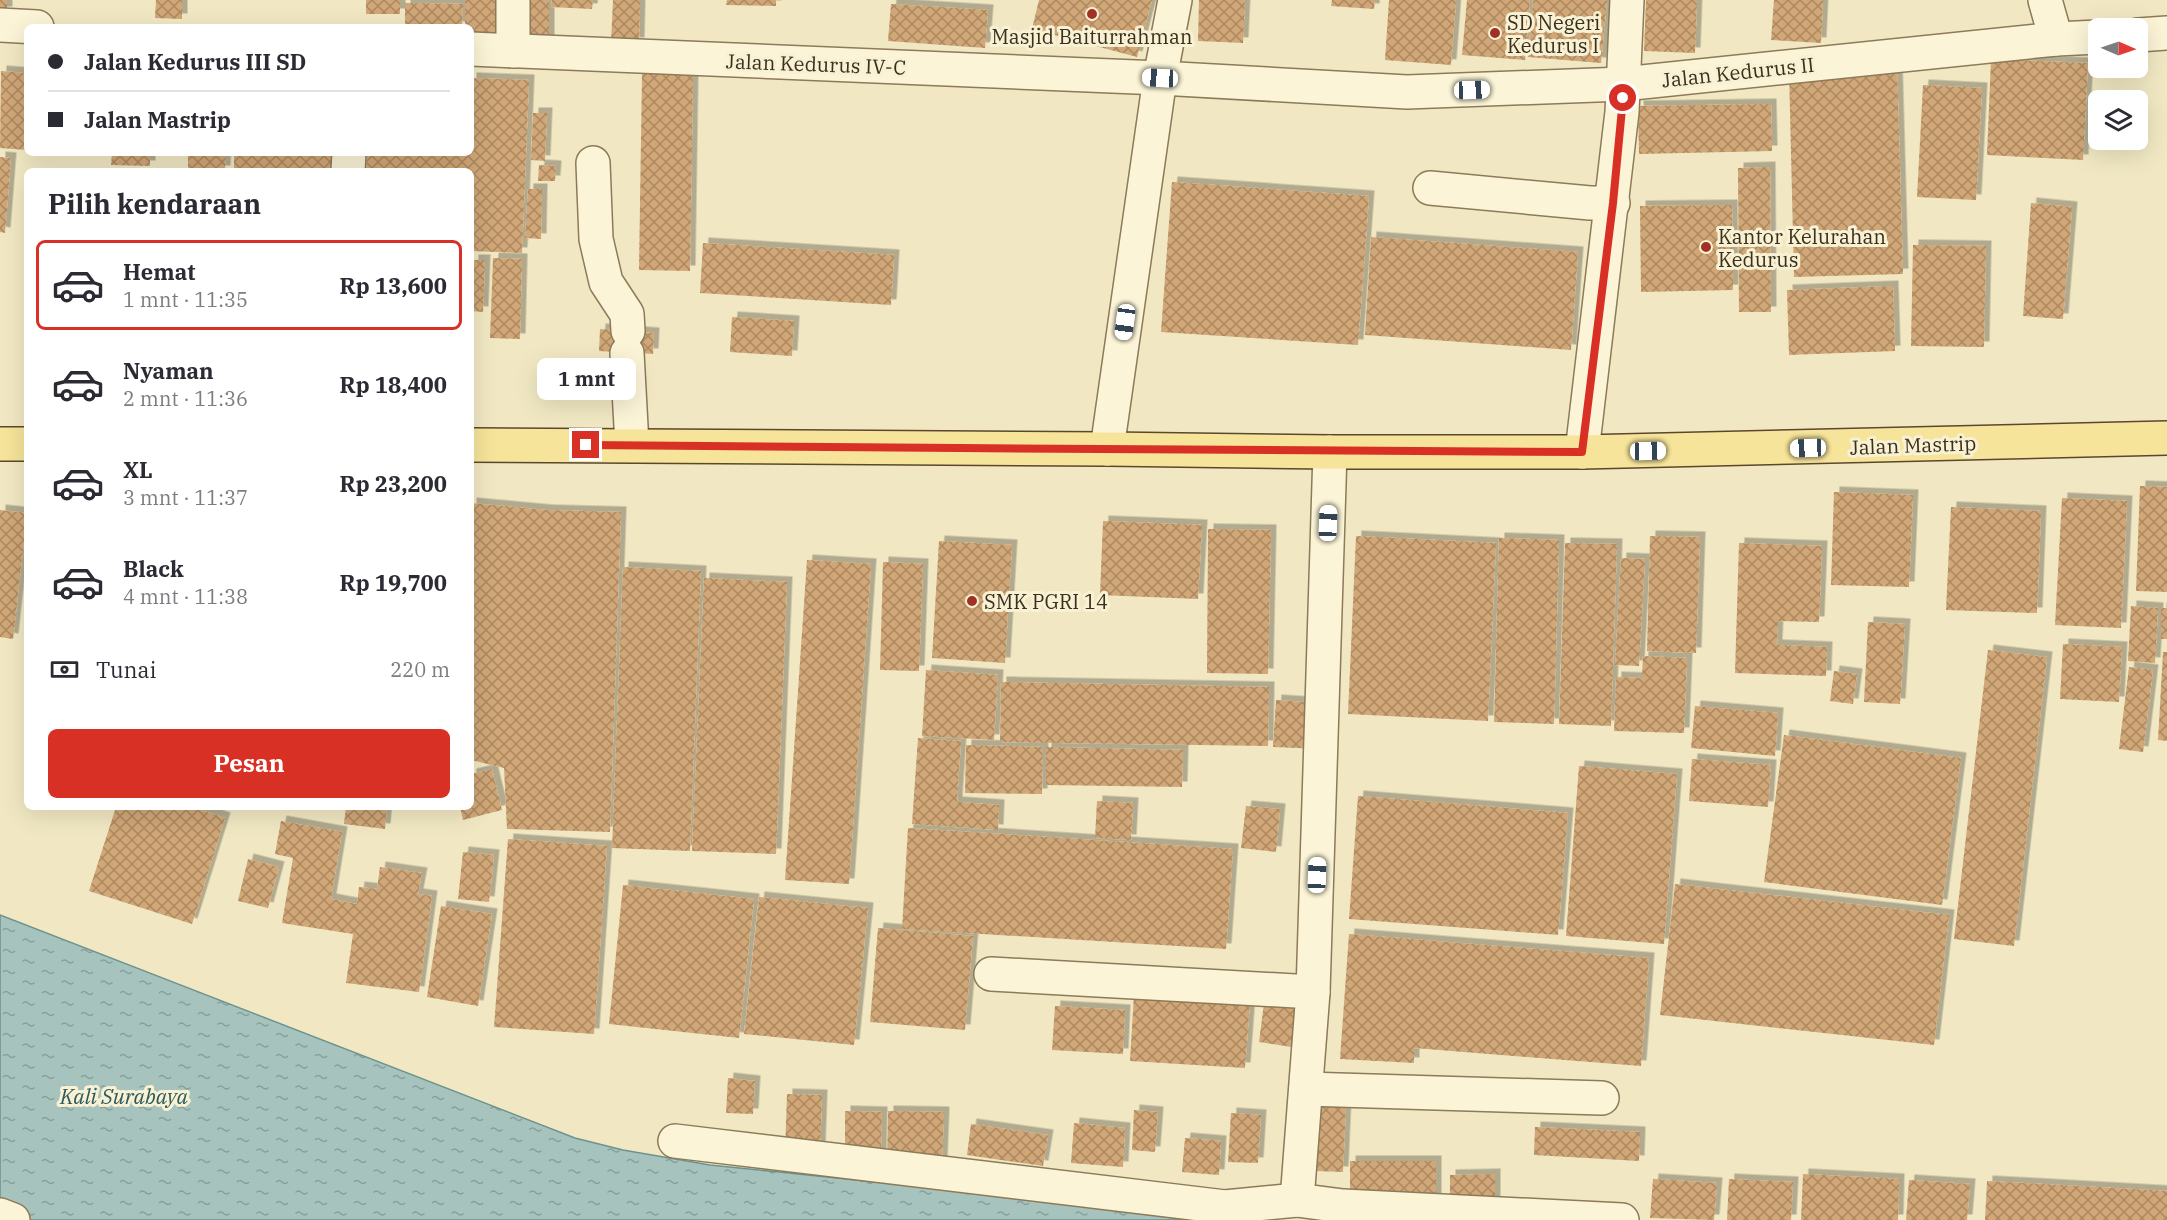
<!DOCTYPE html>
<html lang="id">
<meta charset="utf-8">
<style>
:root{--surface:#fff;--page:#f2f2f3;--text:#2b2b33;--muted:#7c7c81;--line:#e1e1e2;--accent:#d93025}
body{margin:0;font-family:"IBM Plex Serif",serif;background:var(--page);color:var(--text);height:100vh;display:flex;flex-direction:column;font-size:22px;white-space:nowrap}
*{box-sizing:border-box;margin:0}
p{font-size:20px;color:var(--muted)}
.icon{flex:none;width:33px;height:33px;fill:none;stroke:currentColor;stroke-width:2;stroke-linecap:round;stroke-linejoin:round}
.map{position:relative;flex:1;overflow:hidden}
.drawer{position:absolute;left:24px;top:168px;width:450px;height:642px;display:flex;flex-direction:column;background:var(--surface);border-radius:9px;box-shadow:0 6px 24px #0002}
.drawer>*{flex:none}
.guide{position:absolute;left:24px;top:24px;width:450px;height:132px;border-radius:9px;box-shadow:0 6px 24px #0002;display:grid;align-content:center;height:132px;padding:0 24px;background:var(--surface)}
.needle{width:39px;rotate:92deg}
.controls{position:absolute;left:2088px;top:18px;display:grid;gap:12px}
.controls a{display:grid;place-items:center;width:60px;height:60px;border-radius:9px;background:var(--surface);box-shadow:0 6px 24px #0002;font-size:30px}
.end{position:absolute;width:27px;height:27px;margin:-14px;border:8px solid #d93025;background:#fff;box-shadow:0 0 0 3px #fff}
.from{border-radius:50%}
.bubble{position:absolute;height:42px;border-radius:9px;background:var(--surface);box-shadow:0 6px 24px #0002;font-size:20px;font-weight:700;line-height:42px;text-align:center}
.car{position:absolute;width:18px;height:36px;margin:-18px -9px;border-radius:8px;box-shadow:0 0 4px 2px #0007;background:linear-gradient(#fff 24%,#345 0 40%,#fff 0 76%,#345 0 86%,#fff 0)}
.guide b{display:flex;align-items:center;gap:21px;height:57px;font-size:22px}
.guide b+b{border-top:2px solid var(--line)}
.guide i{width:15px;height:15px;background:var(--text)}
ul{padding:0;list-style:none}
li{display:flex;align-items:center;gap:18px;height:90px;margin:0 12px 9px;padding:0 12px;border:3px solid transparent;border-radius:9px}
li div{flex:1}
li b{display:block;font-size:22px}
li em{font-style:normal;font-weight:700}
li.on{border-color:var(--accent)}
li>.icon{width:54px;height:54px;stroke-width:1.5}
h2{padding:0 24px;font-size:27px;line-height:72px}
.pay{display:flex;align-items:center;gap:15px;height:66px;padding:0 24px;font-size:22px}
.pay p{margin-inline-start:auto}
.button{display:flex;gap:12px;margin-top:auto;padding:12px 24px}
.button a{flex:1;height:69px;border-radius:9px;background:var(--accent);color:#fff;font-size:24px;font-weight:700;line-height:69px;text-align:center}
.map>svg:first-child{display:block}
.water{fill:url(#water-ripples);stroke:#6c938d;stroke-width:1.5}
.building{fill:url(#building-cross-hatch);filter:url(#shadow)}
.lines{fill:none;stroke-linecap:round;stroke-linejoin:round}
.minor-casing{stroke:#8c7a59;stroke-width:36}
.major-casing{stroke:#5a472d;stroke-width:36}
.minor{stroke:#fbf4d7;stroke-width:33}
.major{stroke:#f6e49a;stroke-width:33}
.route{stroke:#d93025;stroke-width:8}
.poi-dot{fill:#9f3225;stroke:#f8f1d4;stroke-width:2}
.labels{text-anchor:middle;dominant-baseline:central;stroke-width:6;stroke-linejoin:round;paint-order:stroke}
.poi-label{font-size:20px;fill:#3b301e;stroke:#f8f1d4;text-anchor:start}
.street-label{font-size:20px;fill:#3b301e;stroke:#f8f1d4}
.water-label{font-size:21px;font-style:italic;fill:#2c5a5c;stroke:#f8f1d4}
</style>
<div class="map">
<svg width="2167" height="1220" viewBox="0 0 2167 1220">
<defs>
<pattern id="water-ripples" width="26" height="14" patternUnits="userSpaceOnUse" patternTransform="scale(1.5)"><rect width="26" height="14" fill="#a6c3be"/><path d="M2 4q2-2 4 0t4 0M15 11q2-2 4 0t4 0" fill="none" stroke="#889f9a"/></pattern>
<pattern id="building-cross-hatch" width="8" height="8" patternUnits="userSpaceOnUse" patternTransform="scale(1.5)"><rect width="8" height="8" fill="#d1a777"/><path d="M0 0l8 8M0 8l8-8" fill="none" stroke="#ab8861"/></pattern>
<filter id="shadow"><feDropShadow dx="5.5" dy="-5.5" stdDeviation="0" flood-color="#0004"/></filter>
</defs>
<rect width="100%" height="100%" fill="#f1e8c3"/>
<polygon class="water" points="0,915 575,1138 623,1150 710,1165 1243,1220 30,1220 0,1202"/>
<g class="building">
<rect x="0" y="0" width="7" height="12"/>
<polygon points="156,0 182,0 182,19 155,18"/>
<rect x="366" y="0" width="34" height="14"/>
<polygon points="465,0 507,0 507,35 471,35 471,27 465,27"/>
<rect x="527" y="0" width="22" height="41"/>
<polygon points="552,0 593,0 592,9 551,7"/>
<polygon points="613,0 640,0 639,43 611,42"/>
<polygon points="727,0 776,0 776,6 726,5"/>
<polygon points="1039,0 1152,0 1137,57 1032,29"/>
<polygon points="1199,0 1245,0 1243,43 1198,41"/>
<polygon points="1332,0 1375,0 1374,9 1331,6"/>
<polygon points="1389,0 1456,0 1451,65 1385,60"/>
<polygon points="1467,0 1530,0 1525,60 1462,55"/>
<polygon points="1533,0 1607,0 1601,63 1528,57"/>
<polygon points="1646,0 1697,0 1695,53 1644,51"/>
<polygon points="1774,0 1823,0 1821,43 1771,40"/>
<polygon points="405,3 463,4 462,27 405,27"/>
<polygon points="891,4 988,10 985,48 888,41"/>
<polygon points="1991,59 2088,63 2083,160 1987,155"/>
<polygon points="1897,66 1903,274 1794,277 1789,70"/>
<polygon points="1,71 27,73 27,150 0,148"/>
<polygon points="642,73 693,74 690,271 639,270"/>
<polygon points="471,78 529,80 522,253 471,251 471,171 366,171 367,153 471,153"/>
<polygon points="1923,85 1982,88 1976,200 1917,197"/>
<polygon points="1771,104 1772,151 1639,154 1638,106"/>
<polygon points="533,113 547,113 545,161 531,160"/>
<polygon points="112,153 150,153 150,166 111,165"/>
<polygon points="188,153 226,153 225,171 188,171"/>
<polygon points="234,153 341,153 340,171 234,171"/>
<polygon points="0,157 11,158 5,233 0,232"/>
<polygon points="539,165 556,166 555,181 538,181"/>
<polygon points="1770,167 1771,312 1739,312 1738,168"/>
<polygon points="1172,182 1369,196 1358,345 1161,332"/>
<polygon points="528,189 542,189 541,239 525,238"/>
<polygon points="2031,203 2072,207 2063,319 2023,316"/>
<polygon points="1732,205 1733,290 1641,292 1640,206"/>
<polygon points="1371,237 1578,252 1571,350 1365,335"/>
<polygon points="703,243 894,255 891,305 700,293"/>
<polygon points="1913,245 1986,246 1984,347 1911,346"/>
<polygon points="493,258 522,259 520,339 490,338"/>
<polygon points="473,260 485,260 483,312 471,311"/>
<polygon points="1893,286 1895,351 1789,355 1787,290"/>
<polygon points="732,317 794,321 792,356 730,352"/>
<polygon points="600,329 654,333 653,354 599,351"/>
<polygon points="2140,486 2167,487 2167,592 2136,591"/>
<polygon points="1834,492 1913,495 1909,587 1831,585"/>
<polygon points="2062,498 2127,501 2121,628 2055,625"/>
<polygon points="471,503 547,510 621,512 610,832 507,829 504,768 471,760"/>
<polygon points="1951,507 2041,511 2037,613 1946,610"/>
<polygon points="0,510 27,513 13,639 0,637"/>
<polygon points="1103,521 1202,525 1198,599 1100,595"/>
<polygon points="1208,529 1271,530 1268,674 1207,673"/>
<polygon points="1356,536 1496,543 1488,721 1348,714"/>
<polygon points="1650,536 1700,537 1696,653 1647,651"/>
<polygon points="1499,538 1559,540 1554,724 1494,722"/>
<polygon points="939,541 1012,545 1005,663 932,658"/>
<polygon points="1565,543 1617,544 1611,726 1559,724"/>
<polygon points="1739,543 1822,546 1819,622 1778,621 1777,645 1827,647 1826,676 1735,673"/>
<polygon points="1621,558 1645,559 1639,666 1615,665"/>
<polygon points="807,560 871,564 849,884 785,880"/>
<polygon points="883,562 923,564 919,671 880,670"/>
<polygon points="623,567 701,571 690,851 612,848"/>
<polygon points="704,578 787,582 776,854 692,851"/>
<polygon points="2131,606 2158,608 2155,663 2128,661"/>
<rect x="2161" y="608" width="6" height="31"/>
<polygon points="1868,622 1905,624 1900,704 1864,702"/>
<polygon points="2063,644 2122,647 2119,702 2060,699"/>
<polygon points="1988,650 2047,657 2014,946 1954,939"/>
<polygon points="2163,652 2167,652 2167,741 2158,740"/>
<polygon points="1643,656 1687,658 1684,733 1614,731 1616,677 1642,678"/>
<polygon points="2129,667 2153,670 2143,752 2119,749"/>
<polygon points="926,670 998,675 994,740 922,736"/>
<polygon points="1834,671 1857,674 1853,704 1830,701"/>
<polygon points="1001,682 1269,687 1268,746 1000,742"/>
<polygon points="1276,700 1321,703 1320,749 1273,747"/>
<polygon points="1695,706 1778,713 1775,756 1691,748"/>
<polygon points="1784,735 1961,758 1942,905 1764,882"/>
<polygon points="918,738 961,741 957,802 999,805 998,830 912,824"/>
<polygon points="966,745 1043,747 1042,794 965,793"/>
<polygon points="1046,747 1183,750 1182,787 1046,785"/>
<polygon points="1692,759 1771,765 1768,807 1689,801"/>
<polygon points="1579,766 1677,774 1664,944 1566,936"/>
<polygon points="492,769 502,810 463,820 460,807 471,807 471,774"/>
<polygon points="1358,796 1568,813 1558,935 1349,919"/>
<polygon points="1097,801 1133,803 1131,840 1095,838"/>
<polygon points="1246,806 1280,809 1276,852 1241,848"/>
<polygon points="116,807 192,807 225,818 192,924 89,891"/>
<polygon points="346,807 387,807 385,829 344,824"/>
<polygon points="281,821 342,832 331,899 357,904 359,887 377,889 380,867 422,873 418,894 432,896 419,992 346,983 353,934 282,923 293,858 275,854"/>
<polygon points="908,828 1233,849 1226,949 902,929"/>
<polygon points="508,839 607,846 594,1034 494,1027"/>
<polygon points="463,852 494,855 489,902 458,899"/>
<polygon points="248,859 279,867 268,908 238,901"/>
<polygon points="1675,884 1949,915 1934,1045 1660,1015"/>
<polygon points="623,885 754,899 739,1038 609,1024"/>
<polygon points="759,897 868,908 854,1045 744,1034"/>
<polygon points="441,906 492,914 478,1006 427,997"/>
<polygon points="878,928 973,936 965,1030 870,1022"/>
<polygon points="1349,934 1649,958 1641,1066 1414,1048 1414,1063 1340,1059"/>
<polygon points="1134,994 1250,1001 1245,1068 1130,1061"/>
<polygon points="1264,1003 1310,1009 1304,1049 1259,1042"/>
<polygon points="1055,1006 1125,1010 1123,1054 1052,1050"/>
<polygon points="728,1078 755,1081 753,1114 726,1113"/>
<polygon points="787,1094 822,1095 820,1153 785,1152"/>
<polygon points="1316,1103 1346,1104 1343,1172 1314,1171"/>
<polygon points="1134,1110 1158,1112 1155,1152 1132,1150"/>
<polygon points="845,1111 882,1112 881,1157 845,1156"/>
<polygon points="888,1111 944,1112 942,1165 887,1164"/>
<polygon points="1231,1113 1261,1115 1258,1163 1228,1162"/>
<polygon points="1074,1123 1125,1128 1123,1167 1071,1163"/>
<polygon points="971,1124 1048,1135 1043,1166 967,1155"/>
<polygon points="1535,1127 1640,1132 1639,1161 1534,1155"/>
<polygon points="1185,1138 1221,1141 1219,1175 1182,1172"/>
<polygon points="1350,1161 1436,1161 1436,1199 1350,1200"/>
<polygon points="1495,1174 1495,1208 1450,1208 1450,1175"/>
<polygon points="1803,1174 1899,1179 1898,1220 1801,1220"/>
<polygon points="1653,1179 1717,1183 1714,1220 1650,1218"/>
<polygon points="1729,1179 1793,1182 1791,1220 1727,1220"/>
<polygon points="1909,1180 1970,1184 1967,1220 1906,1220"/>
<polygon points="1987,1181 2167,1191 2167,1220 1985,1220"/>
</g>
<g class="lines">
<g class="minor-casing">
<g id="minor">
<polyline points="513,0 513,51"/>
<polyline points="2045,0 2056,39"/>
<polyline points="0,25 37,27"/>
<polyline points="2138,35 2167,33"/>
<polyline points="471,49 1160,78 1407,92 1623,84 2056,39 2098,37"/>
<polyline points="593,163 596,239 606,282 627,314 628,331"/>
<polyline points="348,171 349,153"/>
<polyline points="1430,188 1590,203 1613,203"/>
<polyline points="627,353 632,445"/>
<polyline points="1107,449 1160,78 1175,0"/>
<polyline points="1330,452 1313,992 1297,1200 1343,1206 1622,1220"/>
<polyline points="1582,452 1622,112 1627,0"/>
<polyline points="991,974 1313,992"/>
<polyline points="1306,1089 1602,1098"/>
<polyline points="675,1141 1225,1207 1297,1200"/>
<polyline points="0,1215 13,1220"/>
</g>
</g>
<g class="major-casing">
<g id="major">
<polyline points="0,444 27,444"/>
<polyline points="471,445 1107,449 1330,452 1582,452 2167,438"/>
</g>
</g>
<use href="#minor" class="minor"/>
<use href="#major" class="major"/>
</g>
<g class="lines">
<path class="route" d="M586,445C918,447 1250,452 1582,452L1613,203L1623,98"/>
</g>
<g class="poi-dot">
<circle cx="1092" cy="14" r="6"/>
<circle cx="1495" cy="33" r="6"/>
<circle cx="1706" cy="247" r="6"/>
<circle cx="972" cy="601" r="6"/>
</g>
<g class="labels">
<g class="poi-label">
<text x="1507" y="22">SD Negeri<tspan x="1507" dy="23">Kedurus I</tspan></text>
<text x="1092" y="36" text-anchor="middle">Masjid Baiturrahman</text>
<text x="1718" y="236">Kantor Kelurahan<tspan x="1718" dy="23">Kedurus</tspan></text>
<text x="984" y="601">SMK PGRI 14</text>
</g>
<g class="street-label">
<text transform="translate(816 64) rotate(2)">Jalan Kedurus IV-C</text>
<text transform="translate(1738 72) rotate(-6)">Jalan Kedurus II</text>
<text transform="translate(1913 445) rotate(-2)">Jalan Mastrip</text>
</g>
<g class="water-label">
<text x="124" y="1096">Kali Surabaya</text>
</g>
</g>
</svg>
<div class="controls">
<a><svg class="needle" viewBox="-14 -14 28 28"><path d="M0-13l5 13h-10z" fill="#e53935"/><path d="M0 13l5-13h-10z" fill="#7c7c81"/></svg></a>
<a><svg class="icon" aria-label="layers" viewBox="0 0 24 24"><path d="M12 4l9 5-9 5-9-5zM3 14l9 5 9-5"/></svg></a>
</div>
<i class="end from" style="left:1623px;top:98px"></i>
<i class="end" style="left:586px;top:445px"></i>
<div class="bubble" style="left:537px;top:358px;width:99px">1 mnt</div>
<i class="car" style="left:1160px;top:78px;rotate:273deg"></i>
<i class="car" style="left:1472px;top:90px;rotate:88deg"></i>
<i class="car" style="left:1125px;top:322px;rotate:188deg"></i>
<i class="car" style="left:1808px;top:448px;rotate:268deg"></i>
<i class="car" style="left:1648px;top:451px;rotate:89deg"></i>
<i class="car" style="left:1328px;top:523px;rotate:2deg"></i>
<i class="car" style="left:1317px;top:875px;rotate:2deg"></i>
<div class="guide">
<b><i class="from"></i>Jalan Kedurus III SD</b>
<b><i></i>Jalan Mastrip</b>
</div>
<section class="drawer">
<h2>Pilih kendaraan</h2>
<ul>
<li class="on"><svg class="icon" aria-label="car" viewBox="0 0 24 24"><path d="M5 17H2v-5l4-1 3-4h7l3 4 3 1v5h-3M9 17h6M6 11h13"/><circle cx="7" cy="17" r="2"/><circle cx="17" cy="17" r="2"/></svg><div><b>Hemat</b><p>1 mnt · 11:35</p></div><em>Rp 13,600</em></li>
<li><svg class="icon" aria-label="car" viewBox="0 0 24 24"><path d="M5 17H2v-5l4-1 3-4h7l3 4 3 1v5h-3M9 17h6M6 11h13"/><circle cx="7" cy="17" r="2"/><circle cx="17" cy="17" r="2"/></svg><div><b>Nyaman</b><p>2 mnt · 11:36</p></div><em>Rp 18,400</em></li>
<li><svg class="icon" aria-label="car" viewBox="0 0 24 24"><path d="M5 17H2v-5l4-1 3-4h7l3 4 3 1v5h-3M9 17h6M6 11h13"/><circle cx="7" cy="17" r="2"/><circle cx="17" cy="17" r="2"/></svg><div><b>XL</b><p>3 mnt · 11:37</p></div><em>Rp 23,200</em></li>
<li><svg class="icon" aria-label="car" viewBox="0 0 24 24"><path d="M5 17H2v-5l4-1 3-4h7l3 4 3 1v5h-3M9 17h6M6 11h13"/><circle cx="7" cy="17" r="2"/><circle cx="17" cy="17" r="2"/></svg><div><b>Black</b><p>4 mnt · 11:38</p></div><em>Rp 19,700</em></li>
</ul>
<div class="pay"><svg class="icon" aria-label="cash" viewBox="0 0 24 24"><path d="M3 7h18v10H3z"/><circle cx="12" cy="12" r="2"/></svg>Tunai<p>220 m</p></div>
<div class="button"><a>Pesan</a></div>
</section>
</div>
